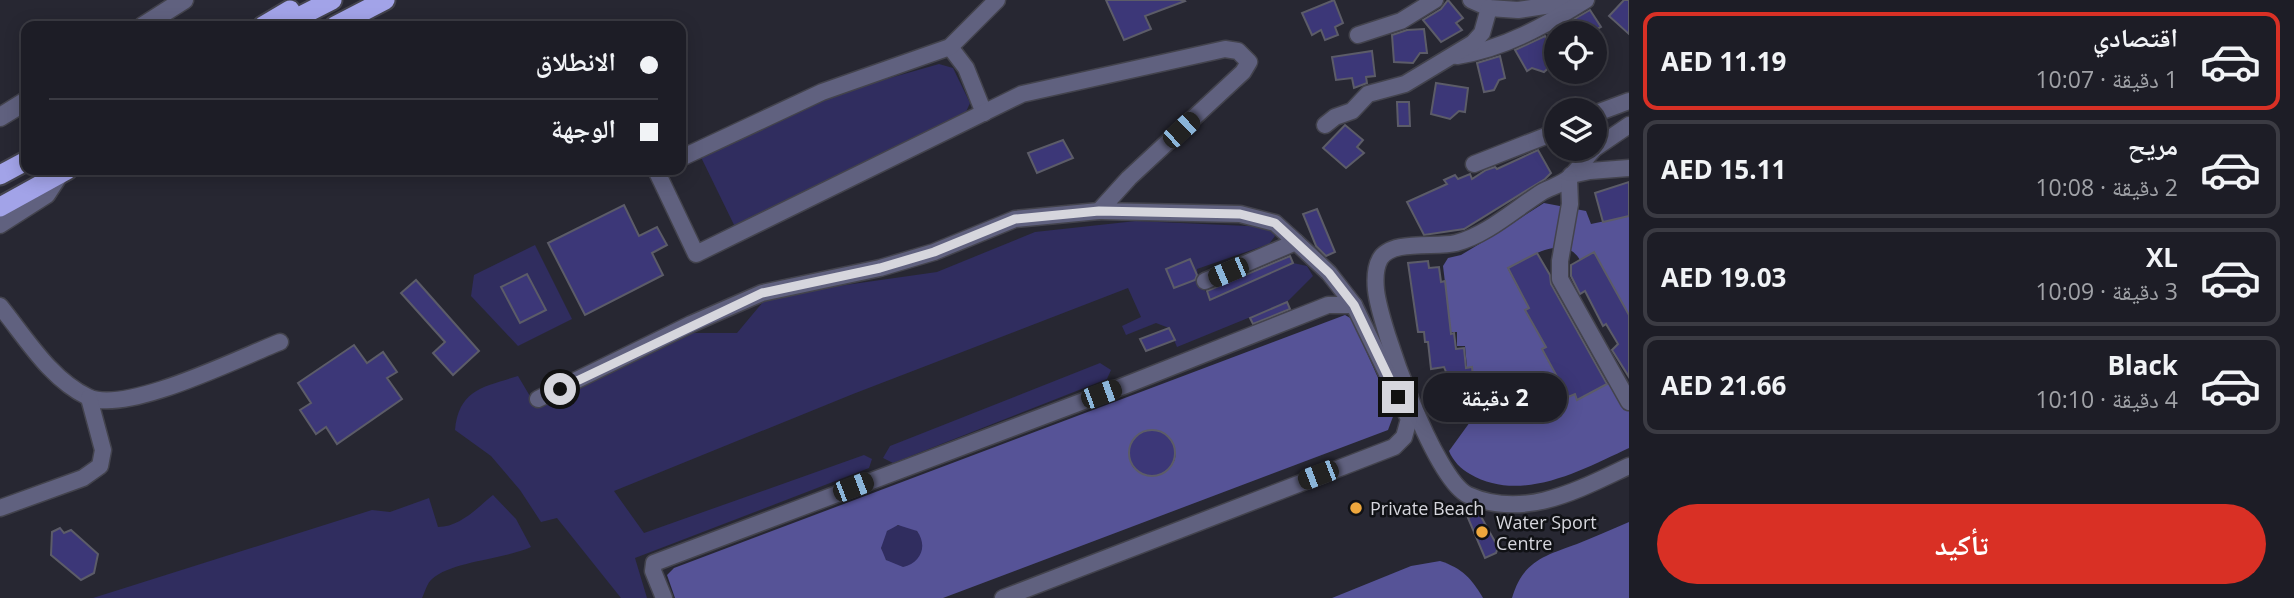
<!DOCTYPE html>
<html lang="ar">
<meta charset="utf-8">
<style>
:root{--surface:#1d1d26;--page:#2a2a32;--text:#f1f3f6;--muted:#a0a2a7;--line:#3b3b43;--accent:#d93025}
body{margin:0;font-family:"Open Sans","Noto Naskh Arabic",sans-serif;background:var(--page);color:var(--text);direction:rtl;height:100vh;display:flex;flex-direction:column;font-size:26px;white-space:nowrap}
*{box-sizing:border-box;margin:0}
p{font-size:23px;color:var(--muted)}
.icon{flex:none;width:38px;height:38px;fill:none;stroke:currentColor;stroke-width:2;stroke-linecap:round;stroke-linejoin:round}
.map{position:relative;flex:1;overflow:hidden;direction:ltr}
.sheet{display:flex;flex-direction:column;background:var(--surface);width:665px}
.sheet>*{flex:none}
.guide{position:absolute;left:21px;top:21px;width:665px;height:154px;border-radius:14px;box-shadow:0 4px 18px #0003,0 0 0 2px var(--line);direction:rtl;display:grid;align-content:center;height:154px;padding:0 28px;background:var(--surface)}
.tools{position:absolute;left:1544px;top:21px;display:grid;gap:14px}
.tools a{display:grid;place-items:center;width:63px;height:63px;border-radius:50%;background:var(--surface);box-shadow:0 4px 18px #0003,0 0 0 2px var(--line);font-size:35px}
.end{position:absolute;width:32px;height:32px;margin:-16px;border:9px solid #d6d6dd;background:#111;box-shadow:0 0 0 4px #111}
.from{border-radius:50%}
.bubble{position:absolute;height:49px;border-radius:24px;background:var(--surface);box-shadow:0 4px 18px #0003,0 0 0 2px var(--line);font-size:23px;font-weight:700;line-height:49px;text-align:center;direction:rtl}
.car{position:absolute;width:21px;height:42px;margin:-21px -10px;border-radius:9px;box-shadow:0 0 5px 2px #0007;background:linear-gradient(#222 24%,#8ab4d8 0 40%,#222 0 76%,#8ab4d8 0 86%,#222 0)}
.guide b{display:flex;align-items:center;gap:24px;height:66px;font-size:26px}
.guide b+b{border-top:2px solid var(--line)}
.guide i{width:18px;height:18px;background:var(--text)}
ul{padding:12px 0 0;list-style:none}
li{display:flex;align-items:center;gap:21px;height:98px;margin:0 14px 10px;padding:0 14px;border:4px solid var(--line);border-radius:14px}
li div{flex:1}
li b{display:block;font-size:26px}
li em{font-style:normal;font-weight:700}
li.active{border-color:var(--accent)}
li>.icon{width:63px;height:63px;stroke-width:1.5}
.cta{display:flex;gap:14px;margin-top:auto;padding:14px 28px}
.cta a{flex:1;height:80px;border-radius:42px;background:var(--accent);color:#fff;font-size:28px;font-weight:700;line-height:80px;text-align:center}
main{display:flex;flex:1;min-height:0}
.map>svg:first-child{display:block}
.green{fill:#302d5f}
.water{fill:#565397;fill-rule:evenodd}
.building{fill:#3c3778;stroke:#5c5c68;stroke-width:2}
.lines{fill:none;stroke-linecap:round;stroke-linejoin:round}
.minor-casing{stroke:#43434d;stroke-width:19}
.tertiary-casing{stroke:#43434d;stroke-width:21}
.trunk-casing{stroke:#43434d;stroke-width:23}
.minor{stroke:#60617f;stroke-width:16}
.tertiary{stroke:#60617f;stroke-width:18}
.trunk{stroke:#a2a3e8;stroke-width:19}
.route{stroke:#d6d6dd;stroke-width:9}
.poi-dot{fill:#eea73d;stroke:#101115;stroke-width:2.5}
.labels{text-anchor:middle;dominant-baseline:central;stroke-width:5;stroke-linejoin:round;paint-order:stroke}
.poi-label{font-size:18px;fill:#d6d6dd;stroke:#101115;text-anchor:start}
</style>
<main>
<section class="sheet">
<ul>
<li class="active"><svg class="icon" aria-label="car" viewBox="0 0 24 24"><path d="M5 17H2v-5l4-1 3-4h7l3 4 3 1v5h-3M9 17h6M6 11h13"/><circle cx="7" cy="17" r="2"/><circle cx="17" cy="17" r="2"/></svg><div><b>اقتصادي</b><p>1 دقيقة · 10:07</p></div><em>AED 11.19</em></li>
<li><svg class="icon" aria-label="car" viewBox="0 0 24 24"><path d="M5 17H2v-5l4-1 3-4h7l3 4 3 1v5h-3M9 17h6M6 11h13"/><circle cx="7" cy="17" r="2"/><circle cx="17" cy="17" r="2"/></svg><div><b>مريح</b><p>2 دقيقة · 10:08</p></div><em>AED 15.11</em></li>
<li><svg class="icon" aria-label="car" viewBox="0 0 24 24"><path d="M5 17H2v-5l4-1 3-4h7l3 4 3 1v5h-3M9 17h6M6 11h13"/><circle cx="7" cy="17" r="2"/><circle cx="17" cy="17" r="2"/></svg><div><b>XL</b><p>3 دقيقة · 10:09</p></div><em>AED 19.03</em></li>
<li><svg class="icon" aria-label="car" viewBox="0 0 24 24"><path d="M5 17H2v-5l4-1 3-4h7l3 4 3 1v5h-3M9 17h6M6 11h13"/><circle cx="7" cy="17" r="2"/><circle cx="17" cy="17" r="2"/></svg><div><b>Black</b><p>4 دقيقة · 10:10</p></div><em>AED 21.66</em></li>
</ul>
<div class="cta"><a>تأكيد</a></div>
</section>
<div class="map">
<svg width="1629" height="598" viewBox="0 0 1629 598">
<rect width="100%" height="100%" fill="#272732"/>
<g class="green">
<polygon points="939,64 953,68 970,103 961,123 737,231 698,151 834,94"/>
<path d="M1136,221L1270,227L1275,236L1269,244L1197,269L1198,278L1210,299L1293,263L1307,266L1313,276L1287,302L1177,347L1169,328L1156,323L1126,335L1122,326L1141,317L1128,288L853,394L614,491L644,533L864,455L872,459L869,468L635,558L647,598H621L557,518L541,522L520,490L491,456L455,430C459,389 484,387 518,376L537,408L689,333H737L768,296L937,272L1035,232Z"/>
<polygon points="535,245 572,319 518,346 471,296 474,275"/>
<polygon points="1100,363 1111,370 1107,379 893,463 883,458 890,446"/>
<path d="M493,495L516,519L531,547C502,560 452,561 432,579C427,583 425,592 422,598H93L372,510L390,512L429,498L438,527C460,527 477,508 493,495Z"/>
<circle cx="902" cy="546" r="21"/>
</g>
<g class="water">
<path d="M1544,203L1586,211L1591,224L1629,216V315L1594,252L1580,260C1564,232 1527,258 1508,269L1529,308L1525,310L1546,347L1542,349L1568,397L1575,394L1578,399L1608,383L1616,395L1629,387V448C1582,470 1521,504 1470,474C1461,469 1453,461 1449,451L1470,422L1482,417L1479,387H1474L1472,367H1467L1465,346H1457V332H1451L1443,266L1448,258L1461,255L1491,237Z"/>
<path d="M1345,315L1352,319L1394,414L1388,430L943,598H675L667,575L674,568ZM1149,430L1166,435C1204,476 1114,496 1132,441ZM898,525L917,531C928,546 921,563 903,567L886,560L881,548L887,531Z"/>
<path d="M1629,522V598H1512C1523,561 1544,556 1577,544C1595,537 1612,529 1629,522Z"/>
<path d="M1440,561C1462,568 1472,579 1483,598H1332L1411,566Z"/>
</g>
<g class="building">
<polygon points="1106,0 1184,0 1185,1 1145,16 1151,29 1124,40"/>
<polygon points="1334,0 1343,23 1335,27 1338,35 1325,40 1321,30 1312,35 1302,13"/>
<polygon points="1448,0 1463,18 1456,23 1462,30 1441,42 1423,20 1441,9"/>
<polygon points="1624,0 1629,0 1629,34 1609,16"/>
<polygon points="1590,10 1601,27 1590,33 1550,33"/>
<polygon points="1424,29 1427,53 1420,53 1413,63 1394,62 1392,35 1407,30"/>
<polygon points="1545,36 1556,55 1556,61 1544,72 1532,68 1527,71 1515,50"/>
<polygon points="1372,51 1375,76 1366,77 1367,83 1354,88 1352,78 1336,80 1332,57"/>
<polygon points="1500,56 1505,78 1499,80 1494,90 1484,92 1477,63"/>
<polygon points="1436,83 1468,88 1465,112 1459,111 1450,119 1431,114"/>
<polygon points="1397,102 1409,102 1410,126 1398,126"/>
<polygon points="1345,125 1363,140 1357,147 1364,153 1346,168 1323,148"/>
<polygon points="1063,140 1073,158 1037,173 1028,153"/>
<polygon points="1538,150 1551,173 1545,179 1464,229 1424,235 1407,202 1447,184 1444,180 1455,175 1458,179 1470,174 1472,179 1486,170 1495,167 1497,169"/>
<polygon points="1629,182 1629,216 1603,222 1595,193"/>
<polygon points="624,205 639,236 657,227 667,245 652,253 663,275 585,315 548,243"/>
<polygon points="1317,209 1335,252 1326,256 1316,246 1303,214"/>
<polygon points="1594,252 1629,315 1629,377 1612,350 1618,344 1606,324 1603,326 1585,291 1580,294 1571,276 1571,265"/>
<polygon points="1537,253 1550,275 1551,284 1607,384 1577,400 1575,394 1568,397 1542,349 1546,347 1525,310 1529,308 1508,268"/>
<polygon points="1290,256 1293,263 1210,300 1207,291"/>
<polygon points="1190,259 1197,275 1195,280 1174,288 1166,269"/>
<polygon points="1428,261 1429,268 1439,267 1441,282 1445,281 1451,334 1454,333 1456,349 1464,348 1466,368 1472,367 1474,388 1478,387 1480,414 1478,414 1478,418 1445,421 1443,405 1448,405 1449,401 1446,372 1444,367 1431,369 1428,342 1425,342 1424,332 1418,332 1408,263"/>
<polygon points="527,274 546,310 520,323 501,287"/>
<polygon points="416,280 479,351 453,375 433,353 445,342 401,293"/>
<polygon points="1287,302 1290,309 1253,324 1250,318"/>
<polygon points="1169,328 1175,340 1146,351 1140,339"/>
<polygon points="354,345 367,363 383,352 397,372 387,378 402,399 337,444 326,427 316,434 300,410 311,403 298,383"/>
<circle cx="1152" cy="453" r="23"/>
<polygon points="1479,513 1498,547 1496,553 1485,558 1468,518"/>
<polygon points="60,528 64,533 71,530 98,554 94,573 81,580 51,555 52,532"/>
</g>
<g class="lines">
<g class="minor-casing">
<g id="minor">
<polyline points="1471,0 1489,8 1518,10 1578,1"/>
<polyline points="1358,35 1401,21 1435,0"/>
<polyline points="950,47 966,68 984,113"/>
<path d="M1457,56C1504,49 1546,25 1586,0"/>
<polyline points="1594,114 1629,101"/>
<polyline points="1325,125 1335,117 1352,111 1368,94 1405,84 1473,43 1482,33 1489,8"/>
<path d="M1594,149C1586,158 1579,168 1570,177C1563,184 1551,187 1542,192C1515,209 1487,235 1456,243C1436,248 1391,239 1380,259C1375,268 1375,280 1376,290C1380,327 1435,480 1468,495C1524,520 1578,490 1629,466"/>
<polyline points="1594,149 1629,125"/>
<polyline points="681,158 822,92 950,47 997,0"/>
<polyline points="1474,164 1556,132"/>
<polyline points="656,170 696,254 1022,94 1225,49 1238,51 1249,62 1243,72 1129,178 1099,211 1240,214 1275,223 1296,242 1205,281"/>
<polyline points="1571,175 1590,171 1629,168"/>
<polyline points="1569,179 1570,204 1560,261 1560,279 1629,402"/>
<polyline points="0,225 47,195 62,172"/>
<path d="M0,306C26,338 50,379 88,397C125,415 239,358 280,342"/>
<polyline points="538,399 691,324 762,293 880,268 934,252 1015,219 1099,211"/>
<polyline points="0,508 83,478 100,466 103,450 89,398"/>
<polyline points="664,598 653,571 654,563 1126,385 1328,305 1354,305"/>
<polyline points="1003,598 1394,447 1404,437 1409,419 1354,305 1329,273 1296,242"/>
</g>
</g>
<g class="tertiary-casing">
<g id="tertiary">
<polyline points="143,26 184,0"/>
<polyline points="0,117 26,101"/>
</g>
</g>
<g class="trunk-casing">
<g id="trunk">
<polyline points="263,26 290,10"/>
<polyline points="281,26 332,0"/>
<polyline points="335,26 385,0"/>
<polyline points="0,175 26,161"/>
<polyline points="0,207 67,170"/>
</g>
</g>
<use href="#minor" class="minor"/>
<use href="#tertiary" class="tertiary"/>
<use href="#trunk" class="trunk"/>
</g>
<g class="lines">
<polyline class="route" points="560,389 762,293 880,268 934,252 1015,219 1099,211 1240,214 1275,223 1329,273 1354,305 1398,397"/>
</g>
<g class="poi-dot">
<circle cx="1356" cy="508" r="7"/>
<circle cx="1482" cy="532" r="7"/>
</g>
<g class="labels">
<g class="poi-label">
<text x="1370" y="508">Private Beach</text>
<text x="1496" y="522">Water Sport<tspan x="1496" dy="21">Centre</tspan></text>
</g>
</g>
</svg>
<div class="tools">
<a><svg class="icon" aria-label="locate" viewBox="0 0 24 24"><circle cx="12" cy="12" r="6"/><path d="M12 2v4M12 18v4M2 12h4M18 12h4"/></svg></a>
<a><svg class="icon" aria-label="layers" viewBox="0 0 24 24"><path d="M12 4l9 5-9 5-9-5zM3 14l9 5 9-5"/></svg></a>
</div>
<i class="end from" style="left:560px;top:389px"></i>
<i class="end" style="left:1398px;top:397px"></i>
<div class="bubble" style="left:1423px;top:373px;width:144px">2 دقيقة</div>
<i class="car" style="left:1181px;top:130px;rotate:47deg"></i>
<i class="car" style="left:1228px;top:272px;rotate:247deg"></i>
<i class="car" style="left:1101px;top:394px;rotate:70deg"></i>
<i class="car" style="left:1318px;top:475px;rotate:249deg"></i>
<i class="car" style="left:853px;top:487px;rotate:69deg"></i>
<div class="guide">
<b><i class="from"></i>الانطلاق</b>
<b><i></i>الوجهة</b>
</div>
</div>
</main>
